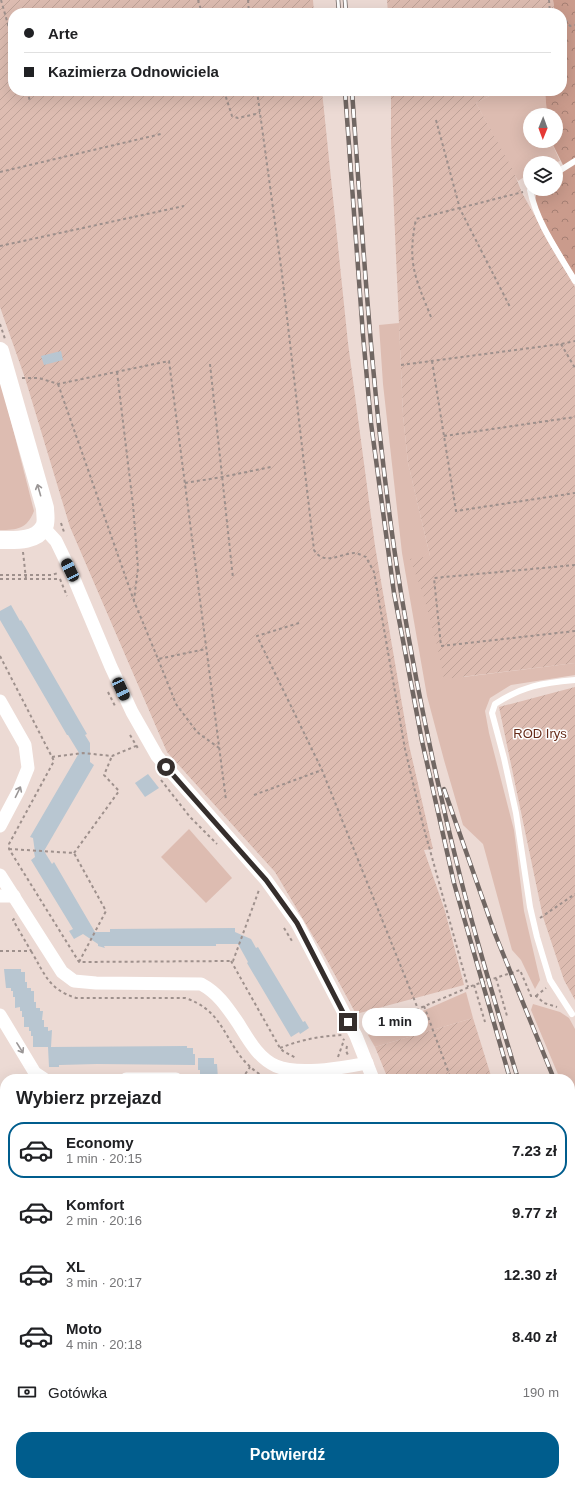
<!DOCTYPE html>
<html lang="pl">
<meta charset="utf-8">
<style>
:root{--surface:#fff;--page:#f2f2f2;--text:#202124;--muted:#757577;--line:#e0e0e0;--accent:#005d8d}
body{margin:0;font-family:Arial,sans-serif;background:var(--page);color:var(--text);height:100vh;display:flex;flex-direction:column;font-size:15px;white-space:nowrap}
*{box-sizing:border-box;margin:0}
p{font-size:13px;color:var(--muted)}
.icon{flex:none;width:22px;height:22px;fill:none;stroke:currentColor;stroke-width:2;stroke-linecap:round;stroke-linejoin:round}
.map{position:relative;flex:1;overflow:hidden}
.panel{position:absolute;left:0px;top:1074px;width:575px;height:412px;display:flex;flex-direction:column;background:var(--surface);border-radius:16px 16px 0 0;box-shadow:0 4px 16px #0002}
.panel>*{flex:none}
.guide{position:absolute;left:8px;top:8px;width:559px;height:88px;border-radius:16px;box-shadow:0 4px 16px #0002;display:grid;align-content:center;height:88px;padding:0 16px;background:var(--surface)}
.needle{width:26px;rotate:181deg}
.fabs{position:absolute;left:523px;top:108px;display:grid;gap:8px}
.fabs a{display:grid;place-items:center;width:40px;height:40px;border-radius:50%;background:var(--surface);box-shadow:0 4px 16px #0002;font-size:20px}
.end{position:absolute;width:18px;height:18px;margin:-9px;border:5px solid #352e2c;background:#fff;box-shadow:0 0 0 2px #fff}
.from{border-radius:50%}
.bubble{position:absolute;height:28px;border-radius:14px;background:var(--surface);box-shadow:0 4px 16px #0002;font-size:13px;font-weight:800;line-height:28px;text-align:center}
.car{position:absolute;width:12px;height:24px;margin:-12px -6px;border-radius:5px;box-shadow:0 0 3px 1px #0007;background:linear-gradient(#222 24%,#8ab4d8 0 40%,#222 0 76%,#8ab4d8 0 86%,#222 0)}
.guide b{display:flex;align-items:center;gap:14px;height:38px;font-size:15px}
.guide b+b{border-top:1px solid var(--line)}
.guide i{width:10px;height:10px;background:var(--text)}
ul{padding:0;list-style:none}
li{display:flex;align-items:center;gap:12px;height:56px;margin:0 8px 6px;padding:0 8px;border:2px solid transparent;border-radius:16px}
li div{flex:1}
li b{display:block;font-size:15px}
li em{font-style:normal;font-weight:800}
li.current{border-color:var(--accent)}
li>.icon{width:36px;height:36px;stroke-width:1.5}
h2{padding:0 16px;font-size:18px;line-height:48px}
.pay{display:flex;align-items:center;gap:10px;height:44px;padding:0 16px;font-size:15px}
.pay p{margin-inline-start:auto}
.cta{display:flex;gap:8px;margin-top:auto;padding:8px 16px}
.cta a{flex:1;height:46px;border-radius:16px;background:var(--accent);color:#fff;font-size:16px;font-weight:800;line-height:46px;text-align:center}
.map>svg:first-child{display:block}
.grass{fill:#ddbcb1}
.forest{fill:url(#forest-crowns)}
.garden{fill:url(#garden-furrows)}
.building{fill:#b8c6d1}
.lines{fill:none;stroke-linecap:round;stroke-linejoin:round}
.path{stroke:#9e908c;stroke-width:2;stroke-dasharray:3 3;stroke-linecap:butt}
.lane{stroke:#fff;stroke-width:6}
.street{stroke:#fff;stroke-width:13}
.secondary{stroke:#fff;stroke-width:18}
.rail-casing{stroke:#716763;stroke-width:4.5}
.rail{stroke:#fff;stroke-width:3;stroke-dasharray:9;stroke-linecap:butt}
.oneway{stroke:#9a9696}
.route{stroke:#352e2c;stroke-width:5}
.labels{text-anchor:middle;dominant-baseline:central;stroke-width:3;stroke-linejoin:round;paint-order:stroke}
.park-label{font-size:13px;fill:#652a17;stroke:#fff}
</style>
<div class="map">
<svg width="575" height="1486" viewBox="0 0 575 1486">
<defs>
<pattern id="forest-crowns" width="20" height="18" patternUnits="userSpaceOnUse"><rect width="20" height="18" fill="#ca9b8c"/><path d="M2 6a3 3 0 1 1 6 0M12 15a3 3 0 1 1 6 0" fill="none" stroke="#a57f73"/></pattern>
<pattern id="garden-furrows" width="10" height="10" patternUnits="userSpaceOnUse"><rect width="10" height="10" fill="#ddbcb1"/><path d="M-1 1l2-2M0 10L10 0M9 11l2-2" fill="none" stroke="#bea298"/></pattern>
</defs>
<rect width="100%" height="100%" fill="#ecdad4"/>
<g class="grass">
<polygon points="499,91 545,91 547,115 530,115 530,141 551,141 560,161 554,163 530,163 530,173 518,181 476,103"/>
<polygon points="399,323 403,415 408,463 430,556 463,677 575,663 575,675 511,685 490,698 485,711 489,733 514,830 524,911 540,980 535,989 521,960 512,950 483,844 463,825 444,760 427,696 402,553 383,384 379,325"/>
<path d="M0,378L34,511C27,529 17,530 0,530Z"/>
<polygon points="189,829 232,878 206,903 161,857"/>
<polygon points="466,992 473,1018 375,1047 368,1035"/>
<polygon points="533,1004 560,1012 569,1018 575,1029 575,1118 570,1102 570,1079 560,1079 531,1010"/>
<polygon points="570,1312 575,1329 575,1456 570,1456"/>
<rect x="0" y="1370" width="5" height="64"/>
<polygon points="570,1457 575,1457 575,1486 562,1486 562,1484 546,1485 546,1481 570,1481"/>
<polygon points="0,1466 5,1466 5,1481 404,1481 404,1486 0,1486"/>
<polygon points="425,1481 505,1481 504,1484 430,1484"/>
</g>
<polygon class="forest" points="553,0 575,0 575,276 546,227 535,204 536,193 539,189 556,189 556,176 564,167 551,141 556,141 556,115 547,115 545,91 562,91 562,13 551,13 554,10"/>
<g class="garden">
<polygon points="0,0 313,0 314,13 13,13 13,91 322,91 348,343 375,546 409,745 433,849 424,850 445,911 464,985 356,1014 323,953 275,872 167,752 70,527 25,378 0,307"/>
<polygon points="387,0 553,0 554,10 551,13 388,13"/>
<polygon points="391,91 499,91 476,103 513,170 522,193 575,287 575,663 444,679 437,645 423,594 410,559 430,556 408,463 403,415 391,142"/>
<polygon points="575,687 575,1000 564,980 543,917 499,707"/>
<polygon points="473,1018 492,1079 388,1079 375,1047"/>
</g>
<g class="building">
<polygon points="61,351 63,360 44,365 41,356"/>
<polygon points="11,605 20,621 21,620 27,630 87,734 85,735 90,743 90,762 94,765 44,851 52,864 54,862 95,932 110,932 110,929 235,928 235,932 251,939 256,948 258,947 303,1022 305,1021 309,1028 300,1034 299,1032 291,1037 247,963 248,962 238,944 216,944 216,946 104,946 105,948 98,946 98,944 83,934 74,939 69,931 73,929 31,860 35,857 34,852 35,852 33,838 30,837 79,753 68,735 67,735 0,620 0,611"/>
<polygon points="148,774 159,788 145,797 135,783"/>
<polygon points="4,969 21,969 21,972 25,972 25,982 27,982 27,988 31,988 31,991 34,991 34,1002 36,1002 36,1008 40,1008 40,1011 43,1011 42,1020 44,1020 44,1027 48,1027 48,1031 52,1030 51,1047 187,1046 187,1048 193,1048 193,1054 195,1054 195,1065 97,1064 59,1065 59,1067 49,1067 48,1047 33,1047 33,1036 31,1036 31,1031 29,1031 29,1027 24,1027 24,1017 22,1017 22,1011 20,1011 20,1007 15,1008 15,997 13,997 13,991 11,991 11,988 6,988"/>
<polygon points="198,1058 214,1058 214,1064 217,1064 218,1079 200,1079 200,1070 198,1070"/>
</g>
<g class="lines">
<g class="path">
<polyline points="1,0 13,42"/>
<polyline points="198,0 202,13"/>
<polyline points="248,0 249,13"/>
<polyline points="549,0 550,13"/>
<polyline points="562,15 570,26 575,25"/>
<polyline points="27,91 30,101"/>
<polyline points="224,91 232,116 238,118 260,113"/>
<path d="M257,91L282,274L314,550C324,566 339,554 354,553C358,553 363,556 366,557L374,572L405,749L423,825L468,987"/>
<polyline points="436,120 460,209 510,307"/>
<polyline points="0,172 161,134"/>
<polyline points="0,246 184,206"/>
<path d="M431,317C415,277 407,263 416,219L523,192"/>
<polyline points="0,324 5,339"/>
<polyline points="561,344 575,368"/>
<polyline points="432,361 456,511 575,493"/>
<polyline points="210,364 233,578"/>
<polyline points="401,365 561,344 575,341"/>
<polyline points="117,372 133,505 138,568 134,600"/>
<polyline points="22,378 39,378 58,384 169,361 226,800"/>
<polyline points="58,384 134,601 158,659 206,649"/>
<polyline points="444,436 575,417"/>
<polyline points="185,483 222,477 271,467"/>
<polyline points="61,523 64,532"/>
<polyline points="23,552 26,579"/>
<polyline points="575,565 434,578 441,646 575,631"/>
<polyline points="0,575 51,575 58,573"/>
<polyline points="0,579 60,579 67,596"/>
<polyline points="299,623 257,636 322,770 418,1009"/>
<polyline points="0,656 54,761 9,844 9,849 79,962 233,961 259,890"/>
<polyline points="158,659 176,704 197,732 219,748"/>
<polyline points="108,692 116,708"/>
<polyline points="130,735 139,750"/>
<polyline points="52,757 83,753 112,756 136,746"/>
<polyline points="161,780 190,817 217,844"/>
<polyline points="254,795 322,770"/>
<polyline points="9,849 74,853 106,911 79,962"/>
<polyline points="74,853 119,791 104,775 112,756"/>
<polyline points="540,918 575,894"/>
<polyline points="284,928 292,941"/>
<polyline points="0,951 31,951 13,920 15,918"/>
<path d="M31,951C45,974 48,989 76,998H185C219,1009 222,1032 241,1057C248,1066 257,1073 267,1079"/>
<polyline points="231,961 280,1048 283,1051 296,1058"/>
<polyline points="496,978 507,1016"/>
<polyline points="474,985 485,1022"/>
<polyline points="536,996 546,988"/>
<polyline points="424,1006 451,1079"/>
<polyline points="366,1031 474,985 520,970 531,996 536,996 544,1003 557,1007"/>
<polyline points="347,1046 346,1051 348,1055"/>
<path d="M280,1048C300,1040 320,1036 342,1035"/>
<polyline points="338,1057 344,1040 343,1039"/>
<polyline points="54,1076 115,1075"/>
<polyline points="242,1079 250,1067"/>
<polyline points="0,1409 5,1410"/>
</g>
<g class="lane">
<polyline points="556,173 575,161"/>
<path d="M531,189L530,190C537,223 558,252 575,281"/>
<path d="M572,1014L550,980L537,937L530,907L516,813L504,758L492,713L495,704C523,686 542,683 575,680"/>
<polyline points="0,1172 5,1172"/>
<polyline points="412,1481 412,1486"/>
</g>
<g class="street">
<polyline points="44,528 56,541 72,574 111,667 132,712 157,756 266,880 297,923 356,1036 373,1079"/>
<polyline points="0,701 25,745 28,768 19,790 0,826"/>
<path d="M0,875L62,972L74,981L96,983L201,984C218,993 227,1007 238,1023C248,1039 258,1058 276,1066C299,1076 342,1068 367,1063"/>
<polyline points="0,896 14,896"/>
<polyline points="0,1015 35,1073 44,1079"/>
<polyline points="126,1079 176,1079"/>
<polyline points="0,1444 5,1444"/>
</g>
<path class="secondary" d="M0,351L45,508C45,514 47,522 44,527C36,542 14,540 0,540"/>
<g class="rail-casing">
<g id="rail">
<polyline points="338,0 339,13"/>
<polyline points="345,0 346,13"/>
<polyline points="345,91 363,335 371,423 394,593 422,741 454,883 510,1079"/>
<path d="M352,91C364,259 374,427 401,593C417,690 437,785 461,880C478,947 498,1013 518,1079"/>
<polyline points="444,789 495,934 554,1079"/>
<polyline points="570,1122 575,1137"/>
<polyline points="570,1253 575,1270"/>
<polyline points="570,1278 575,1295"/>
</g>
</g>
<use href="#rail" class="rail"/>
</g>
<defs><path id="oneway-shaft" d="M-6 0H5M1.5-3L5.5 0L1.5 3" fill="none" stroke-width="1.6" stroke-linecap="round" stroke-linejoin="round"/></defs>
<g class="oneway">
<use href="#oneway-shaft" transform="translate(39 490) rotate(-106)"/>
<use href="#oneway-shaft" transform="translate(18 792) rotate(-64)"/>
<use href="#oneway-shaft" transform="translate(20 1048) rotate(58)"/>
</g>
<g class="lines">
<polyline class="route" points="166,767 266,880 297,923 348,1022"/>
</g>
<g class="labels">
<g class="park-label">
<text x="540" y="733">ROD Irys</text>
</g>
</g>
</svg>
<div class="fabs">
<a><svg class="needle" viewBox="-14 -14 28 28"><path d="M0-13l5 13h-10z" fill="#e53935"/><path d="M0 13l5-13h-10z" fill="#757577"/></svg></a>
<a><svg class="icon" aria-label="layers" viewBox="0 0 24 24"><path d="M12 4l9 5-9 5-9-5zM3 14l9 5 9-5"/></svg></a>
</div>
<i class="end from" style="left:166px;top:767px"></i>
<i class="end" style="left:348px;top:1022px"></i>
<div class="bubble" style="left:362px;top:1008px;width:66px">1 min</div>
<i class="car" style="left:70px;top:570px;rotate:334deg"></i>
<i class="car" style="left:121px;top:689px;rotate:155deg"></i>
<div class="guide">
<b><i class="from"></i>Arte</b>
<b><i></i>Kazimierza Odnowiciela</b>
</div>
<section class="panel">
<h2>Wybierz przejazd</h2>
<ul>
<li class="current"><svg class="icon" aria-label="car" viewBox="0 0 24 24"><path d="M5 17H2v-5l4-1 3-4h7l3 4 3 1v5h-3M9 17h6M6 11h13"/><circle cx="7" cy="17" r="2"/><circle cx="17" cy="17" r="2"/></svg><div><b>Economy</b><p>1 min · 20:15</p></div><em>7.23 zł</em></li>
<li><svg class="icon" aria-label="car" viewBox="0 0 24 24"><path d="M5 17H2v-5l4-1 3-4h7l3 4 3 1v5h-3M9 17h6M6 11h13"/><circle cx="7" cy="17" r="2"/><circle cx="17" cy="17" r="2"/></svg><div><b>Komfort</b><p>2 min · 20:16</p></div><em>9.77 zł</em></li>
<li><svg class="icon" aria-label="car" viewBox="0 0 24 24"><path d="M5 17H2v-5l4-1 3-4h7l3 4 3 1v5h-3M9 17h6M6 11h13"/><circle cx="7" cy="17" r="2"/><circle cx="17" cy="17" r="2"/></svg><div><b>XL</b><p>3 min · 20:17</p></div><em>12.30 zł</em></li>
<li><svg class="icon" aria-label="car" viewBox="0 0 24 24"><path d="M5 17H2v-5l4-1 3-4h7l3 4 3 1v5h-3M9 17h6M6 11h13"/><circle cx="7" cy="17" r="2"/><circle cx="17" cy="17" r="2"/></svg><div><b>Moto</b><p>4 min · 20:18</p></div><em>8.40 zł</em></li>
</ul>
<div class="pay"><svg class="icon" aria-label="cash" viewBox="0 0 24 24"><path d="M3 7h18v10H3z"/><circle cx="12" cy="12" r="2"/></svg>Gotówka<p>190 m</p></div>
<div class="cta"><a>Potwierdź</a></div>
</section>
</div>
